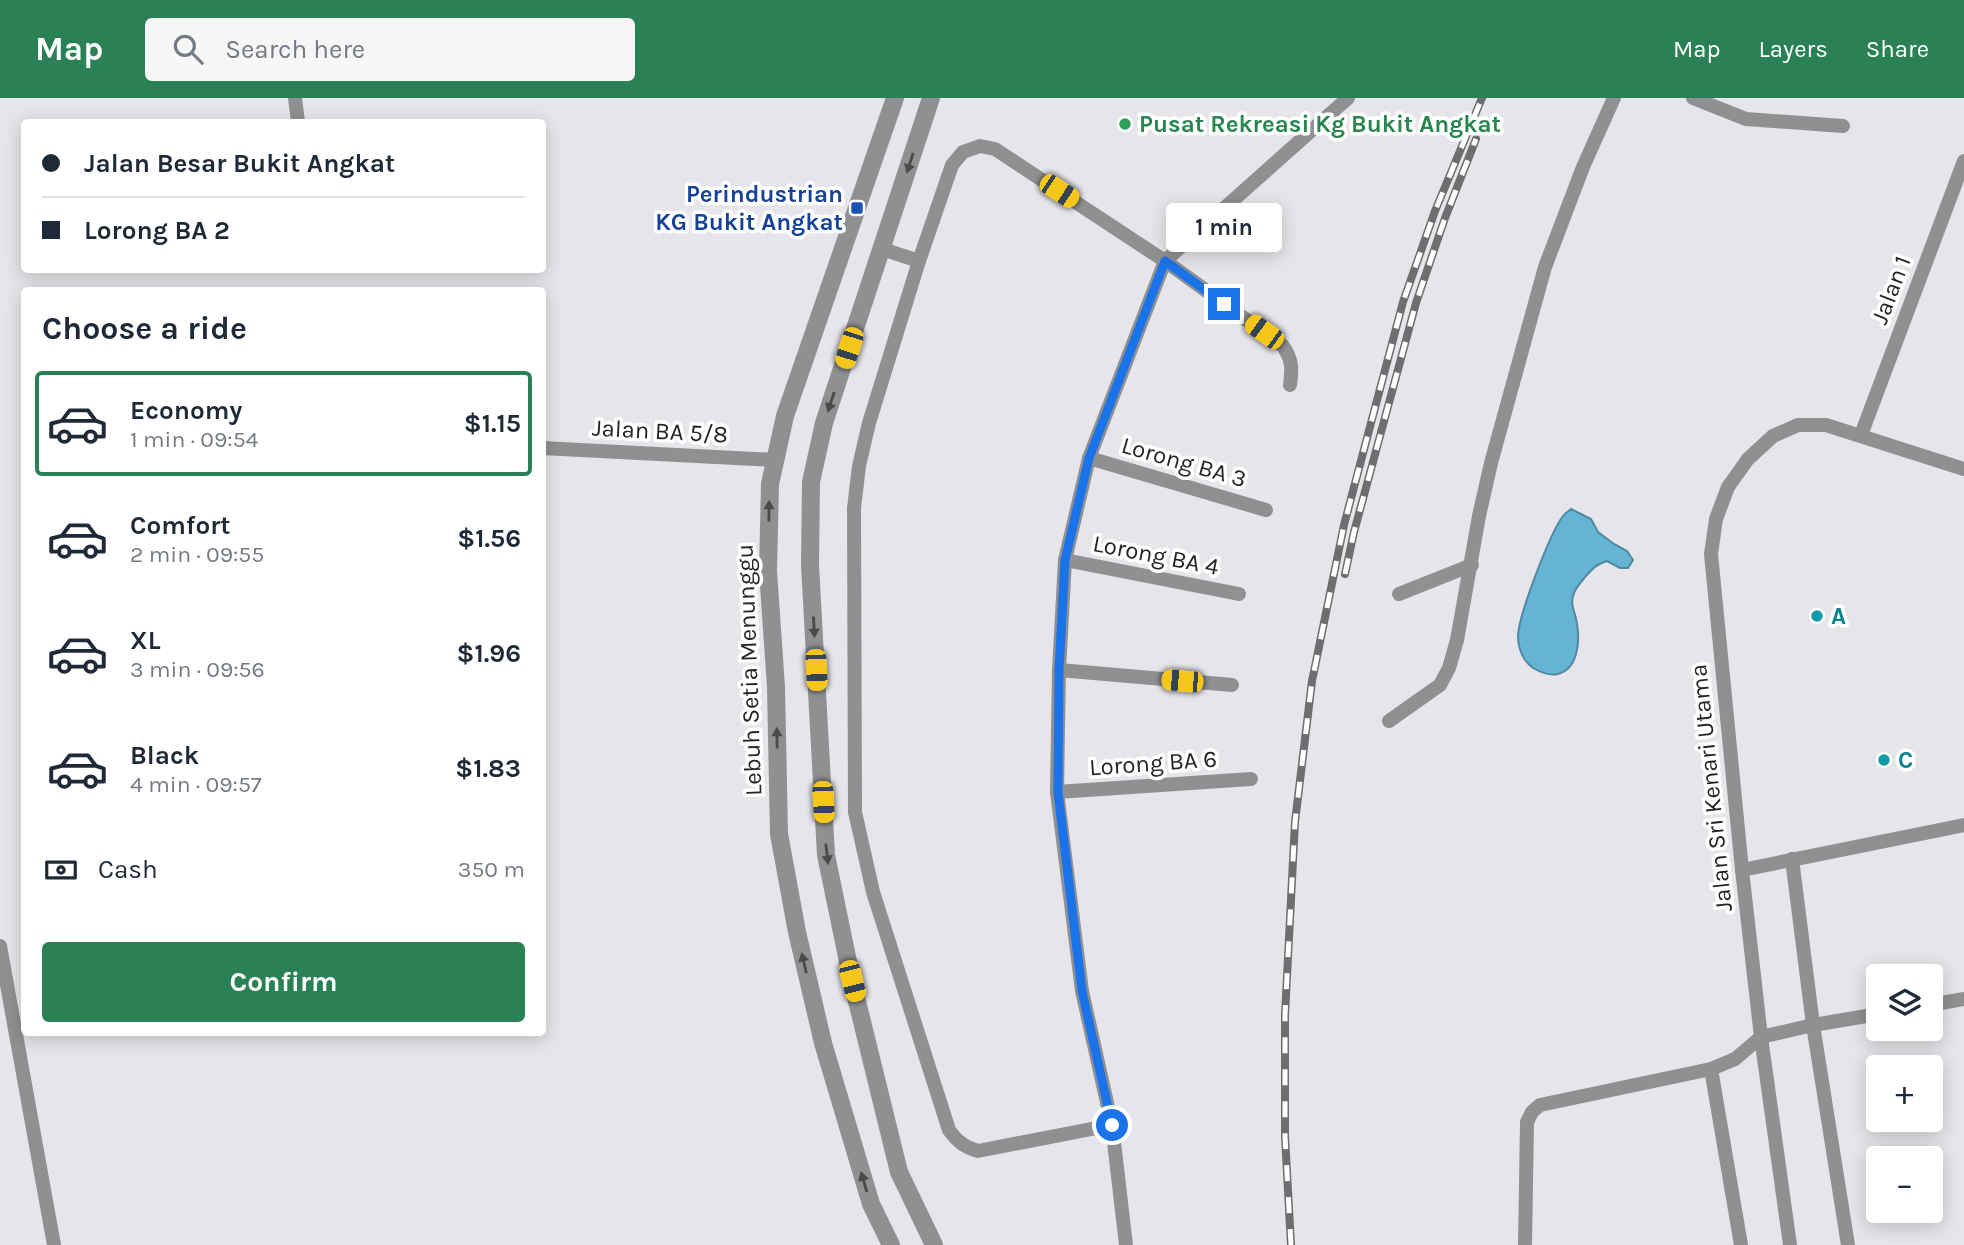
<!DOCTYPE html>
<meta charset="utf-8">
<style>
:root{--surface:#fff;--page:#f6f6f7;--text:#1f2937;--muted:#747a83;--line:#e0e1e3;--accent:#298155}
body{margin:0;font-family:Karla,sans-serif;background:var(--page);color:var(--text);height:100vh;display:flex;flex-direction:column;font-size:26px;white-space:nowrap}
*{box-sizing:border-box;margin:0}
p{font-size:23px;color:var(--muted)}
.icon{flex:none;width:38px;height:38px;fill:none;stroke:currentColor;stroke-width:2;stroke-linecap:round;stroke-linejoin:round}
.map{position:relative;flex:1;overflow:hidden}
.details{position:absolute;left:21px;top:189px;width:525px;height:749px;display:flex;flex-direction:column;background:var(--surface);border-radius:7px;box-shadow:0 4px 18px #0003}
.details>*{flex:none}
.hud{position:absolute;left:21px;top:21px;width:525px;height:154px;border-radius:7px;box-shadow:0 4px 18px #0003;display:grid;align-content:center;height:154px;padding:0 21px;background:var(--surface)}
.controls{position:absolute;left:1866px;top:866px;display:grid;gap:14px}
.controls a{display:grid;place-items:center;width:77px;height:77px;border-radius:7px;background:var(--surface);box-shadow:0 4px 18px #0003;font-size:35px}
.end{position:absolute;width:32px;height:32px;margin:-16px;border:9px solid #1a73e8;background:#fff;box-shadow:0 0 0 4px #fff}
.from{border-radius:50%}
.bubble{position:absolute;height:49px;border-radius:7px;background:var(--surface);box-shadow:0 4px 18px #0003;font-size:23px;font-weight:700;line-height:49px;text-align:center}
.car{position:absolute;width:21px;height:42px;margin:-21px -10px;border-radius:9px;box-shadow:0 0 5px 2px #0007;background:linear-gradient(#f5c518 24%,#345 0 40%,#f5c518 0 76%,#345 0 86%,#f5c518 0)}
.hud b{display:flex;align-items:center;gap:24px;height:66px;font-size:26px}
.hud b+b{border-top:2px solid var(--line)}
.hud i{width:18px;height:18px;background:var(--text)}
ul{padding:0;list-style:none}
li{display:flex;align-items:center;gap:21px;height:105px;margin:0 14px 10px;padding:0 7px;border:4px solid transparent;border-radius:7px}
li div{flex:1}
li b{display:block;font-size:26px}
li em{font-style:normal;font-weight:700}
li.current{border-color:var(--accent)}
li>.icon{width:63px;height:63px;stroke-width:1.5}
h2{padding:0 21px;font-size:32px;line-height:84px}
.pay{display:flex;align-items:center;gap:18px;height:77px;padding:0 21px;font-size:26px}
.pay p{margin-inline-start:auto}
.action{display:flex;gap:14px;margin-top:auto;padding:14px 21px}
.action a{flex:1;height:80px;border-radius:7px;background:var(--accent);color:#fff;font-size:28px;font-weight:700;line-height:80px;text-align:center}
header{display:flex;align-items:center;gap:42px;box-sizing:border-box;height:98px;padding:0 35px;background:var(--accent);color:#fff}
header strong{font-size:33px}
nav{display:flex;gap:38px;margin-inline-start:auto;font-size:24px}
.search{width:490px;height:63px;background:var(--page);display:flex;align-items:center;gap:18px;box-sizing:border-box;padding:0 24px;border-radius:7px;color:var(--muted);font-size:26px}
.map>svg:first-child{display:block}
.water{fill:#64b4d6;stroke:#5189a1;stroke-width:2}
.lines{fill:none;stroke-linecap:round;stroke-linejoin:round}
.minor{stroke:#8f9092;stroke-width:14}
.tertiary{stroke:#8f9092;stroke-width:18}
.rail-casing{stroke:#6e6e70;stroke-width:8}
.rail{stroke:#fff;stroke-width:5;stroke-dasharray:16;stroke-linecap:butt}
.oneway{fill:#4a4a4c}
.route{stroke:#1a73e8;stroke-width:9}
.leisure-dot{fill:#2e9e5b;stroke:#fff;stroke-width:2.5}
.transit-dot{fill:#1a4fb4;stroke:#fff;stroke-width:2.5}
.culture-dot{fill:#0f9aa8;stroke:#fff;stroke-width:2.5}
.labels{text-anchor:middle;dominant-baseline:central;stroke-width:7;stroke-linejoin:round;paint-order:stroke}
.leisure-label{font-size:24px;font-weight:bold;fill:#27864d;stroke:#fff;text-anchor:start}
.transit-label{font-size:24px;font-weight:bold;fill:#164399;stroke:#fff;text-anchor:end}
.street-label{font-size:24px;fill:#252526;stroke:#fff}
.culture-label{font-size:24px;font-weight:bold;fill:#0d838f;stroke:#fff;text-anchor:start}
</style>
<header>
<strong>Map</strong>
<div class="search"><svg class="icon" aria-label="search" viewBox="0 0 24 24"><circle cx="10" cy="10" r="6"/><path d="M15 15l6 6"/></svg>Search here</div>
<nav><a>Map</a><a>Layers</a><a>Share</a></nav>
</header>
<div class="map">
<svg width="1964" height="1147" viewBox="0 0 1964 1147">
<rect width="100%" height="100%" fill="#e6e5e9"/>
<path class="water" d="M1571,411L1591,421L1598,434L1614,446L1627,453L1633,462L1628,470H1620L1607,463C1597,466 1593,470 1586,478C1582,483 1576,489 1574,495C1569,507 1576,515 1577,526C1580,543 1578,571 1558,576C1549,578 1540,574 1533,570C1523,563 1518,550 1518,538C1519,516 1550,435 1563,418C1565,415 1568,414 1571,411Z"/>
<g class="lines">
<g class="minor">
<polyline points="295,0 298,24"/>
<polyline points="1693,0 1746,21 1843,28"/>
<polyline points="882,151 919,163"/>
<polyline points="1861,337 1964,63"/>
<polyline points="542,350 775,362"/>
<polyline points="1089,360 1266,412"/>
<polyline points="1065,462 1239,496"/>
<polyline points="1399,496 1472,467"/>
<polyline points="1059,572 1232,587"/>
<polyline points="1389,623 1440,587 1449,570 1457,542 1479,418 1491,365 1545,169 1583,69 1614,0"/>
<polyline points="1057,694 1251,681"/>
<polyline points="1792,761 1813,927 1848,1147"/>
<polyline points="1742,772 1964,727"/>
<polyline points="0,848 54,1147"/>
<polyline points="1930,907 1964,901"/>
<polyline points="1711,971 1741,1147"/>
<path d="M1112,1027L978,1053C964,1049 957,1043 949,1032L873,794L855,714L854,410L859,368L869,325L919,163L952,67L963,54L980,48L995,51L1165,163L1283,248C1293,263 1292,271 1290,287"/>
<polyline points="1126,1147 1112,1027 1082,893 1057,694 1059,572 1065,462 1089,360 1165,163 1348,0"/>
<polyline points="1525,1147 1527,1024 1532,1014 1540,1007 1711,971 1735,961 1761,939 1813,927 1878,916"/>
<polyline points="1790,1147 1761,939 1742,772 1711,456 1716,421 1728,389 1748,361 1773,338 1798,327 1826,327 1964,371"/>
</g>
<g class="tertiary">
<polyline points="931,0 824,325 811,384 810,467 826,757 852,883 899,1074 934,1147"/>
<polyline points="891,1147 871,1106 823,945 797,834 779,736 776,589 768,473 770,386 785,318 895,0"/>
</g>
<g class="rail-casing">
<g id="rail">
<polyline points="1345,476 1354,434 1416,205 1445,120 1476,41"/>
<polyline points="1291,1147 1285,1038 1285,917 1295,724 1312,583 1344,427 1403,204 1435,113 1482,0"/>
</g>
</g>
<use href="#rail" class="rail"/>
</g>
<defs><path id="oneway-solid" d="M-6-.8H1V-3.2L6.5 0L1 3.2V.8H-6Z" transform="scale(1.75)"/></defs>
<g class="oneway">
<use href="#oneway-solid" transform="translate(910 65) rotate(108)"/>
<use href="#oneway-solid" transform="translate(831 304) rotate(108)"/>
<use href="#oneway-solid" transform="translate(769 413) rotate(-89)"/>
<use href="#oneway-solid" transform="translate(814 529) rotate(87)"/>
<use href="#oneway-solid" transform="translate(777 640) rotate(-91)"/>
<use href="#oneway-solid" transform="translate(827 756) rotate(83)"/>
<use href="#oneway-solid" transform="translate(804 865) rotate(-103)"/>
<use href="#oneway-solid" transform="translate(864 1084) rotate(-106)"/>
</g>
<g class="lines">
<polyline class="route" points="1112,1027 1082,893 1058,694 1059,572 1065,462 1089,360 1165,163 1224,206"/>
</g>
<circle class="leisure-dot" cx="1125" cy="26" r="7"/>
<rect class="transit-dot" x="850" y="103" width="14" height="14" rx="3.5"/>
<g class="culture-dot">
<circle cx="1817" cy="518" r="7"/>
<circle cx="1884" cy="662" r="7"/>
</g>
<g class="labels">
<g class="leisure-label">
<text x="1139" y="26">Pusat Rekreasi Kg Bukit Angkat</text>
</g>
<g class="transit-label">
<text x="843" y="96">Perindustrian<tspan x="843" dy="28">KG Bukit Angkat</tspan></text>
</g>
<g class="street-label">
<text transform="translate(1891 192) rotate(-69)">Jalan 1</text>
<text transform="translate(660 333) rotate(3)">Jalan BA 5/8</text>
<text transform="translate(1184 364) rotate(16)">Lorong BA 3</text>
<text transform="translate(1156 457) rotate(11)">Lorong BA 4</text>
<text transform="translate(749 572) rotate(-92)">Lebuh Setia Menunggu</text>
<text transform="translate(1153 665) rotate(-4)">Lorong BA 6</text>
<text transform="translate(1711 690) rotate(-96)">Jalan Sri Kenari Utama</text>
</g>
<g class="culture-label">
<text x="1831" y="518">A</text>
<text x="1898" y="662">C</text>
</g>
</g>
</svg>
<div class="controls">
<a><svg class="icon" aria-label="layers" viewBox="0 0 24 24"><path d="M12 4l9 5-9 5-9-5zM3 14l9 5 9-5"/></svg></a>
<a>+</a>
<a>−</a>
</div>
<i class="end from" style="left:1112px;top:1027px"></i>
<i class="end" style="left:1224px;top:206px"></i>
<div class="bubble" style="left:1166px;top:105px;width:116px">1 min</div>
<i class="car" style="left:1059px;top:93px;rotate:123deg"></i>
<i class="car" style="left:1264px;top:234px;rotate:306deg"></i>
<i class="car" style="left:849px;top:250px;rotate:198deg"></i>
<i class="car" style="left:816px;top:572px;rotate:177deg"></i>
<i class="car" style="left:1182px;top:583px;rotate:275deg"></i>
<i class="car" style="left:823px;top:704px;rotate:177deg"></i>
<i class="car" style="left:852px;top:883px;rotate:166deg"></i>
<div class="hud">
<b><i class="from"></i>Jalan Besar Bukit Angkat</b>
<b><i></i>Lorong BA 2</b>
</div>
<section class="details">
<h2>Choose a ride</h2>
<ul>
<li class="current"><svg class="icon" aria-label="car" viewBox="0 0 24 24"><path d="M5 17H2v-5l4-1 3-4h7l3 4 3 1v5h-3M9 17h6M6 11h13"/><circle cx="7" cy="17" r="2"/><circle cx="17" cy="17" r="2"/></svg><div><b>Economy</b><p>1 min · 09:54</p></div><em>$1.15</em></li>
<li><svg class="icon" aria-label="car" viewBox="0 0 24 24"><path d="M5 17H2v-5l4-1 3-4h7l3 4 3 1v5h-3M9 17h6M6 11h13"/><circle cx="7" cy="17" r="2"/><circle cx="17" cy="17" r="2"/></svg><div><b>Comfort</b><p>2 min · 09:55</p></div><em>$1.56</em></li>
<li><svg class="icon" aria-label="car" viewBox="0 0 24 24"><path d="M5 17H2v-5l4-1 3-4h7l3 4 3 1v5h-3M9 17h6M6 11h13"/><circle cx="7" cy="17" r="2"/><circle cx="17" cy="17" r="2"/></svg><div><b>XL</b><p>3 min · 09:56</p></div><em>$1.96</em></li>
<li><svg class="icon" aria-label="car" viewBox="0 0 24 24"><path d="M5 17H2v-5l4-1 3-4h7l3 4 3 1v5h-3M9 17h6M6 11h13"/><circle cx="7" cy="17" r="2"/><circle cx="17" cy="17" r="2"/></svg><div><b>Black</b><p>4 min · 09:57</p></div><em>$1.83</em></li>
</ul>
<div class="pay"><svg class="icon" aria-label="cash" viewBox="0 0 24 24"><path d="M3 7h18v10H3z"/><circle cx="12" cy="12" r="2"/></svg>Cash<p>350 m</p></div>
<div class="action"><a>Confirm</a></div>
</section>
</div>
